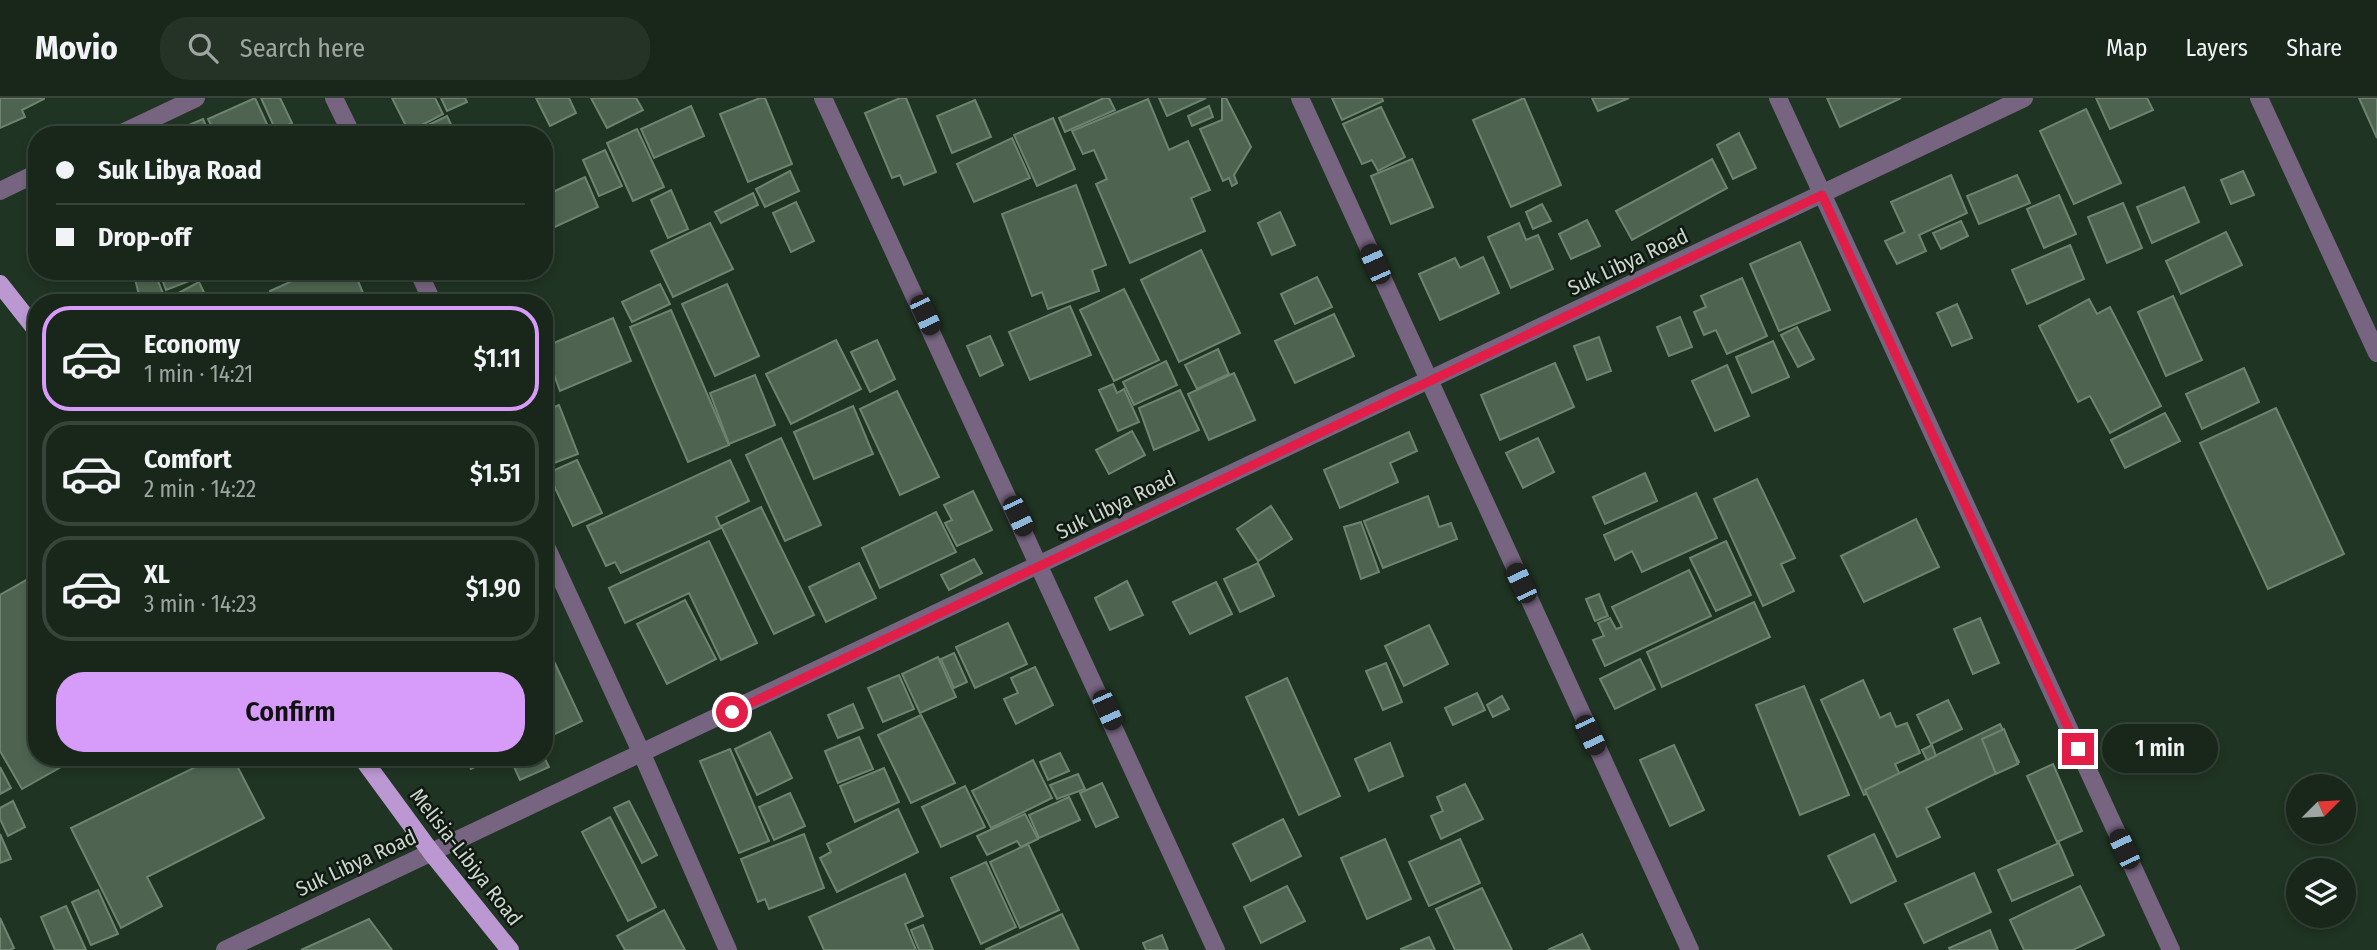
<!DOCTYPE html>
<meta charset="utf-8">
<style>
:root{--surface:#18271a;--page:#253327;--text:#f1f3f6;--muted:#9fa5a2;--line:#364439;--accent:#d79bf9}
body{margin:0;font-family:"Fira Sans Condensed",sans-serif;background:var(--page);color:var(--text);height:100vh;display:flex;flex-direction:column;font-size:26px;white-space:nowrap}
*{box-sizing:border-box;margin:0}
p{font-size:23px;color:var(--muted)}
.icon{flex:none;width:38px;height:38px;fill:none;stroke:currentColor;stroke-width:2;stroke-linecap:round;stroke-linejoin:round}
.map{position:relative;flex:1;overflow:hidden}
.drawer{position:absolute;left:28px;top:196px;width:525px;height:472px;display:flex;flex-direction:column;background:var(--surface);border-radius:28px;box-shadow:0 4px 10px #0003,0 0 0 2px var(--line)}
.drawer>*{flex:none}
.guide{position:absolute;left:28px;top:28px;width:525px;height:154px;border-radius:28px;box-shadow:0 4px 10px #0003,0 0 0 2px var(--line);display:grid;align-content:center;height:154px;padding:0 28px;background:var(--surface)}
.needle{width:46px;rotate:66deg}
.buttons{position:absolute;left:2286px;top:676px;display:grid;gap:14px}
.buttons a{display:grid;place-items:center;width:70px;height:70px;border-radius:50%;background:var(--surface);box-shadow:0 4px 10px #0003,0 0 0 2px var(--line);font-size:35px}
.end{position:absolute;width:32px;height:32px;margin:-16px;border:9px solid #e11d48;background:#fff;box-shadow:0 0 0 4px #fff}
.from{border-radius:50%}
.bubble{position:absolute;height:49px;border-radius:24px;background:var(--surface);box-shadow:0 4px 10px #0003,0 0 0 2px var(--line);font-size:23px;font-weight:600;line-height:49px;text-align:center}
.car{position:absolute;width:21px;height:42px;margin:-21px -10px;border-radius:9px;box-shadow:0 0 5px 2px #0007;background:linear-gradient(#222 24%,#8ab4d8 0 40%,#222 0 76%,#8ab4d8 0 86%,#222 0)}
.guide b{display:flex;align-items:center;gap:24px;height:66px;font-size:26px}
.guide b+b{border-top:2px solid var(--line)}
.guide i{width:18px;height:18px;background:var(--text)}
ul{padding:12px 0 0;list-style:none}
li{display:flex;align-items:center;gap:21px;height:105px;margin:0 14px 10px;padding:0 14px;border:4px solid var(--line);border-radius:28px}
li div{flex:1}
li b{display:block;font-size:26px}
li em{font-style:normal;font-weight:600}
li.active{border-color:var(--accent)}
li>.icon{width:63px;height:63px;stroke-width:1.5}
.primary-button{display:flex;gap:14px;margin-top:auto;padding:14px 28px}
.primary-button a{flex:1;height:80px;border-radius:28px;background:var(--accent);color:#111;font-size:28px;font-weight:600;line-height:80px;text-align:center}
header{display:flex;align-items:center;gap:42px;box-sizing:border-box;height:98px;padding:0 35px;background:var(--surface);border-bottom:2px solid var(--line)}
header strong{font-size:33px}
nav{display:flex;gap:38px;margin-inline-start:auto;font-size:24px}
.search{width:490px;height:63px;background:var(--page);display:flex;align-items:center;gap:18px;box-sizing:border-box;padding:0 24px;border-radius:28px;color:var(--muted);font-size:26px}
.map>svg:first-child{display:block}
.building{fill:#4e6451;stroke:#6d8470;stroke-width:2}
.lines{fill:none;stroke-linecap:round;stroke-linejoin:round}
.minor{stroke:#766480;stroke-width:18}
.major{stroke:#bc98d2;stroke-width:18}
.route{stroke:#e11d48;stroke-width:9}
.labels{text-anchor:middle;dominant-baseline:central;stroke-width:5;stroke-linejoin:round;paint-order:stroke}
.street-label{font-size:21px;fill:#ccd8cd;stroke:#101912}
</style>
<header>
<strong>Movio</strong>
<div class="search"><svg class="icon" aria-label="search" viewBox="0 0 24 24"><circle cx="10" cy="10" r="6"/><path d="M15 15l6 6"/></svg>Search here</div>
<nav><a>Map</a><a>Layers</a><a>Share</a></nav>
</header>
<div class="map">
<svg width="2377" height="852" viewBox="0 0 2377 852">
<rect width="100%" height="100%" fill="#203423"/>
<g class="building">
<polygon points="0,0 44,0 44,1 22,12 25,19 0,30"/>
<polygon points="255,0 272,37 216,37 208,21"/>
<polygon points="261,0 280,0 292,25 276,33"/>
<polygon points="392,0 435,0 443,16 409,34"/>
<polygon points="441,0 465,0 467,4 447,13"/>
<polygon points="536,0 569,0 576,15 550,28"/>
<polygon points="591,0 636,0 643,12 607,30"/>
<polygon points="760,0 765,0 792,66 748,84 720,16"/>
<polygon points="900,0 906,0 936,74 904,87 900,77 892,80 865,15"/>
<polygon points="1104,0 1109,0 1115,12 1065,34 1059,20"/>
<polygon points="1159,0 1206,0 1167,18"/>
<polygon points="1222,0 1226,0 1251,49 1234,77 1237,85 1232,88 1229,80 1223,83 1200,31 1222,22"/>
<polygon points="1332,0 1382,0 1383,3 1342,22"/>
<polygon points="1524,0 1561,87 1511,109 1473,22"/>
<polygon points="1592,0 1629,0 1598,13"/>
<polygon points="1827,0 1901,0 1840,29"/>
<polygon points="2096,0 2147,0 2153,12 2110,31"/>
<polygon points="2359,0 2377,0 2377,40"/>
<polygon points="1148,1 1169,52 1188,43 1210,92 1191,100 1205,133 1130,165 1096,86 1107,81 1094,52 1083,56 1072,33"/>
<polygon points="975,2 991,39 952,55 937,18"/>
<polygon points="691,8 704,38 654,60 641,31"/>
<polygon points="1209,8 1213,19 1192,28 1188,18"/>
<polygon points="1381,9 1405,59 1378,73 1372,62 1362,66 1343,26"/>
<polygon points="2086,11 2121,85 2074,106 2040,33"/>
<polygon points="447,18 456,37 407,37"/>
<polygon points="1053,20 1075,71 1037,88 1014,37"/>
<polygon points="203,21 210,37 165,37"/>
<polygon points="637,31 664,89 633,103 607,45"/>
<polygon points="1739,35 1756,70 1733,81 1717,47"/>
<polygon points="1012,40 1030,80 974,104 957,66"/>
<polygon points="605,52 622,88 599,98 583,62"/>
<polygon points="1412,61 1433,109 1391,126 1371,78"/>
<polygon points="1712,61 1727,90 1632,142 1616,113"/>
<polygon points="790,73 799,93 765,109 756,91"/>
<polygon points="2243,73 2254,97 2231,106 2221,82"/>
<polygon points="1951,77 1967,115 1919,137 1926,153 1897,166 1885,143 1905,134 1891,104"/>
<polygon points="2017,77 2030,105 1979,126 1967,98"/>
<polygon points="585,79 598,109 544,134 544,98"/>
<polygon points="1076,87 1106,167 1092,172 1099,193 1048,211 1042,194 1032,198 1002,116"/>
<polygon points="2184,89 2199,124 2152,145 2137,109"/>
<polygon points="671,92 688,131 668,140 651,102"/>
<polygon points="753,95 758,107 721,125 715,114"/>
<polygon points="2059,97 2076,136 2044,150 2027,111"/>
<polygon points="796,104 814,143 791,154 773,115"/>
<polygon points="2123,105 2142,150 2107,165 2088,119"/>
<polygon points="1542,106 1551,123 1533,131 1526,114"/>
<polygon points="1280,114 1295,147 1272,157 1258,125"/>
<polygon points="1587,122 1600,148 1571,161 1559,136"/>
<polygon points="1961,123 1968,138 1941,151 1933,135"/>
<polygon points="710,125 733,171 673,199 651,153"/>
<polygon points="1519,125 1526,142 1538,137 1553,171 1511,190 1488,139"/>
<polygon points="2226,134 2242,167 2181,196 2166,163"/>
<polygon points="1800,144 1830,212 1779,233 1750,166"/>
<polygon points="2070,147 2084,181 2027,206 2012,172"/>
<polygon points="1201,152 1240,235 1179,264 1141,182"/>
<polygon points="1483,159 1499,195 1440,222 1419,176 1455,160 1460,170"/>
<polygon points="133,173 154,173 164,198 141,205"/>
<polygon points="159,173 203,173 205,177 166,192"/>
<polygon points="314,173 354,173 367,205 275,205 270,193"/>
<polygon points="1317,179 1332,209 1295,226 1281,196"/>
<polygon points="1742,180 1767,238 1727,256 1716,232 1704,237 1694,214 1706,209 1701,198"/>
<polygon points="199,184 209,205 160,205"/>
<polygon points="660,186 670,206 632,224 622,204"/>
<polygon points="727,186 759,258 715,278 682,206"/>
<polygon points="1124,191 1159,262 1114,283 1080,212"/>
<polygon points="2173,198 2202,262 2166,278 2138,214"/>
<polygon points="2089,201 2097,216 2110,209 2161,308 2110,335 2090,298 2078,304 2039,228"/>
<polygon points="1957,206 1972,240 1952,248 1937,215"/>
<polygon points="1070,208 1091,257 1030,282 1009,234"/>
<polygon points="671,212 729,347 688,364 630,229"/>
<polygon points="1334,216 1354,258 1295,285 1275,243"/>
<polygon points="1680,219 1692,249 1669,258 1657,229"/>
<polygon points="613,220 631,263 560,293 544,249"/>
<polygon points="1797,229 1814,261 1798,269 1781,237"/>
<polygon points="990,238 1003,267 980,278 967,248"/>
<polygon points="1599,239 1611,273 1587,282 1574,248"/>
<polygon points="836,242 861,291 791,326 766,276"/>
<polygon points="877,242 895,281 870,294 851,254"/>
<polygon points="1773,243 1789,279 1752,295 1736,259"/>
<polygon points="1218,251 1229,276 1197,291 1185,267"/>
<polygon points="1166,263 1177,287 1134,307 1123,284"/>
<polygon points="1555,265 1574,309 1500,342 1481,297"/>
<polygon points="1727,267 1749,318 1715,333 1692,283"/>
<polygon points="2244,270 2259,304 2202,331 2186,296"/>
<polygon points="1234,275 1255,322 1209,342 1188,296"/>
<polygon points="755,277 775,327 729,346 710,295"/>
<polygon points="1113,286 1117,295 1124,291 1139,324 1118,333 1099,292"/>
<polygon points="1180,292 1199,332 1154,352 1139,310"/>
<polygon points="897,293 939,379 900,397 860,311"/>
<polygon points="559,307 578,356 554,365 544,339 544,313"/>
<polygon points="853,308 873,356 814,381 794,334"/>
<polygon points="2276,310 2344,456 2268,491 2200,345"/>
<polygon points="2165,315 2180,343 2125,370 2111,342"/>
<polygon points="1132,333 1145,357 1109,376 1096,352"/>
<polygon points="1409,334 1417,353 1390,365 1398,384 1340,410 1324,372"/>
<polygon points="781,340 821,427 785,443 746,357"/>
<polygon points="1538,340 1554,374 1523,390 1506,355"/>
<polygon points="577,362 602,415 573,428 548,375"/>
<polygon points="730,362 749,403 716,419 721,430 621,475 615,464 606,468 587,428"/>
<polygon points="1645,375 1657,403 1605,426 1593,399"/>
<polygon points="1757,381 1795,460 1781,466 1794,493 1763,508 1714,401"/>
<polygon points="973,393 992,432 957,448 945,425 952,422 944,407"/>
<polygon points="1696,395 1717,440 1642,474 1632,453 1615,462 1604,437"/>
<polygon points="1428,398 1439,429 1451,425 1457,441 1383,470 1364,423"/>
<polygon points="1271,408 1292,441 1258,463 1237,431"/>
<polygon points="761,409 814,517 774,536 721,428"/>
<polygon points="936,414 956,454 880,490 862,450"/>
<polygon points="1916,421 1939,469 1864,504 1841,458"/>
<polygon points="1361,424 1379,474 1361,481 1344,429"/>
<polygon points="709,443 757,545 721,562 689,495 625,525 609,490"/>
<polygon points="1726,443 1751,497 1716,513 1690,460"/>
<polygon points="974,461 982,475 949,492 941,477"/>
<polygon points="859,465 876,500 826,524 809,489"/>
<polygon points="1258,465 1274,498 1240,514 1224,481"/>
<polygon points="1689,472 1711,518 1605,568 1593,542 1604,538 1598,525 1610,520 1616,531 1622,529 1612,509"/>
<polygon points="37,476 37,660 77,660 22,691 0,653 0,497"/>
<polygon points="1127,483 1143,517 1110,532 1095,500"/>
<polygon points="1216,484 1232,516 1190,536 1173,504"/>
<polygon points="1599,496 1608,518 1595,523 1586,501"/>
<polygon points="685,502 716,561 667,586 637,526"/>
<polygon points="1754,504 1770,539 1662,589 1647,554"/>
<polygon points="1980,520 1999,565 1973,576 1954,531"/>
<polygon points="1008,525 1027,566 975,590 956,549"/>
<polygon points="1429,527 1448,566 1404,588 1385,548"/>
<polygon points="544,542 582,623 555,636 544,612"/>
<polygon points="954,555 967,584 954,590 941,561"/>
<polygon points="938,559 956,599 920,615 902,576"/>
<polygon points="1640,561 1655,591 1615,611 1600,581"/>
<polygon points="1386,565 1402,604 1383,612 1366,573"/>
<polygon points="1035,569 1053,607 1016,626 1004,601 1018,595 1011,580"/>
<polygon points="899,577 914,611 883,624 868,590"/>
<polygon points="1287,580 1340,698 1299,717 1246,599"/>
<polygon points="1863,582 1880,620 1890,615 1896,629 1907,625 1920,655 1895,666 1901,679 1864,697 1821,602"/>
<polygon points="1804,588 1849,697 1800,717 1756,607"/>
<polygon points="1477,595 1485,612 1453,627 1445,610"/>
<polygon points="1502,598 1509,611 1493,619 1487,607"/>
<polygon points="1948,602 1962,631 1931,646 1917,617"/>
<polygon points="853,606 863,630 838,640 828,617"/>
<polygon points="921,617 955,685 911,705 878,637"/>
<polygon points="2000,626 2019,664 1926,710 1940,739 1897,759 1865,692"/>
<polygon points="2004,631 2018,666 1996,676 1982,641"/>
<polygon points="770,634 792,680 757,697 735,651"/>
<polygon points="859,639 873,671 838,685 825,653"/>
<polygon points="1390,645 1403,678 1369,693 1355,661"/>
<polygon points="1674,647 1704,712 1670,728 1640,662"/>
<polygon points="1932,647 1936,658 1927,662 1922,652"/>
<polygon points="730,651 769,743 739,755 700,663"/>
<polygon points="1060,655 1069,673 1048,682 1040,664"/>
<polygon points="544,659 549,669 520,682 510,660"/>
<polygon points="214,660 233,660 264,720 147,779 162,808 121,830 71,730"/>
<polygon points="465,660 493,660 471,671"/>
<polygon points="1033,662 1052,700 991,730 972,693"/>
<polygon points="2053,666 2082,733 2057,744 2027,678"/>
<polygon points="0,669 11,690 0,696"/>
<polygon points="884,670 899,704 855,724 840,688"/>
<polygon points="1078,676 1085,691 1057,701 1050,687"/>
<polygon points="1102,685 1118,719 1096,729 1080,695"/>
<polygon points="1465,686 1483,721 1441,741 1431,718 1443,713 1437,699"/>
<polygon points="965,688 985,729 941,749 922,709"/>
<polygon points="790,695 805,728 774,742 759,709"/>
<polygon points="1069,699 1080,722 1039,740 1029,717"/>
<polygon points="13,703 25,729 8,738 0,721 0,710"/>
<polygon points="629,703 657,757 642,765 614,710"/>
<polygon points="898,711 918,754 837,794 820,760 831,754 827,746"/>
<polygon points="1025,716 1038,741 1021,749 1017,743 987,757 977,738"/>
<polygon points="610,719 656,809 628,823 582,734"/>
<polygon points="1283,721 1301,758 1251,783 1233,746"/>
<polygon points="0,736 11,761 0,765"/>
<polygon points="804,736 824,790 769,811 765,801 758,804 741,761"/>
<polygon points="1874,736 1896,783 1851,805 1828,758"/>
<polygon points="1385,741 1411,801 1367,821 1341,760"/>
<polygon points="1460,741 1480,785 1429,808 1409,764"/>
<polygon points="2059,745 2073,777 2012,803 1998,772"/>
<polygon points="1028,746 1059,812 1020,830 990,764"/>
<polygon points="986,764 1016,829 981,846 951,780"/>
<polygon points="1974,775 1991,814 1924,845 1905,806"/>
<polygon points="905,776 923,818 905,826 916,852 824,852 809,819"/>
<polygon points="1287,788 1305,823 1261,845 1244,809"/>
<polygon points="2080,788 2104,837 2073,852 2024,852 2010,822"/>
<polygon points="1482,790 1512,852 1455,852 1436,811"/>
<polygon points="98,792 118,836 91,847 72,804"/>
<polygon points="66,808 86,852 55,852 41,819"/>
<polygon points="664,812 685,852 625,852 617,838"/>
<polygon points="1062,816 1079,852 985,852"/>
<polygon points="0,820 14,850 10,852 0,852"/>
<polygon points="369,821 392,852 301,852"/>
<polygon points="923,827 933,852 919,852 911,832"/>
<polygon points="1990,832 1998,852 1950,852 1949,850"/>
<polygon points="1582,836 1590,852 1548,852"/>
<polygon points="1162,837 1168,852 1146,852 1143,845"/>
<polygon points="1429,839 1435,852 1401,852 1401,851"/>
</g>
<g class="lines">
<g class="minor">
<polyline points="334,0 352,37"/>
<polyline points="823,0 1216,852"/>
<polyline points="1300,0 1690,852"/>
<polyline points="1778,0 2171,852"/>
<polyline points="2259,0 2377,255"/>
<polyline points="118,37 196,0"/>
<polyline points="0,93 37,75"/>
<polyline points="418,173 433,205"/>
<polyline points="544,444 642,656 728,852"/>
<polyline points="225,852 2024,0"/>
</g>
<g class="major">
<polyline points="0,186 37,233"/>
<polyline points="362,660 431,754 510,852"/>
</g>
</g>
<g class="lines">
<polyline class="route" points="732,614 1822,97 2078,651"/>
</g>
<g class="labels">
<g class="street-label">
<text transform="translate(1628 164) rotate(-25)">Suk Libya Road</text>
<text transform="translate(1116 407) rotate(-26)">Suk Libya Road</text>
<text transform="translate(466 759) rotate(52)">Melisia-Libiya Road</text>
<text transform="translate(356 765) rotate(-25)">Suk Libya Road</text>
</g>
</g>
</svg>
<div class="buttons">
<a><svg class="needle" viewBox="-14 -14 28 28"><path d="M0-13l5 13h-10z" fill="#e53935"/><path d="M0 13l5-13h-10z" fill="#9fa5a2"/></svg></a>
<a><svg class="icon" aria-label="layers" viewBox="0 0 24 24"><path d="M12 4l9 5-9 5-9-5zM3 14l9 5 9-5"/></svg></a>
</div>
<i class="end from" style="left:732px;top:614px"></i>
<i class="end" style="left:2078px;top:651px"></i>
<div class="bubble" style="left:2102px;top:626px;width:116px">1 min</div>
<i class="car" style="left:1375px;top:166px;rotate:336deg"></i>
<i class="car" style="left:925px;top:217px;rotate:155deg"></i>
<i class="car" style="left:1018px;top:418px;rotate:155deg"></i>
<i class="car" style="left:1521px;top:485px;rotate:335deg"></i>
<i class="car" style="left:1107px;top:612px;rotate:156deg"></i>
<i class="car" style="left:1590px;top:637px;rotate:155deg"></i>
<i class="car" style="left:2124px;top:751px;rotate:335deg"></i>
<div class="guide">
<b><i class="from"></i>Suk Libya Road</b>
<b><i></i>Drop-off</b>
</div>
<section class="drawer">
<ul>
<li class="active"><svg class="icon" aria-label="car" viewBox="0 0 24 24"><path d="M5 17H2v-5l4-1 3-4h7l3 4 3 1v5h-3M9 17h6M6 11h13"/><circle cx="7" cy="17" r="2"/><circle cx="17" cy="17" r="2"/></svg><div><b>Economy</b><p>1 min · 14:21</p></div><em>$1.11</em></li>
<li><svg class="icon" aria-label="car" viewBox="0 0 24 24"><path d="M5 17H2v-5l4-1 3-4h7l3 4 3 1v5h-3M9 17h6M6 11h13"/><circle cx="7" cy="17" r="2"/><circle cx="17" cy="17" r="2"/></svg><div><b>Comfort</b><p>2 min · 14:22</p></div><em>$1.51</em></li>
<li><svg class="icon" aria-label="car" viewBox="0 0 24 24"><path d="M5 17H2v-5l4-1 3-4h7l3 4 3 1v5h-3M9 17h6M6 11h13"/><circle cx="7" cy="17" r="2"/><circle cx="17" cy="17" r="2"/></svg><div><b>XL</b><p>3 min · 14:23</p></div><em>$1.90</em></li>
</ul>
<div class="primary-button"><a>Confirm</a></div>
</section>
</div>
